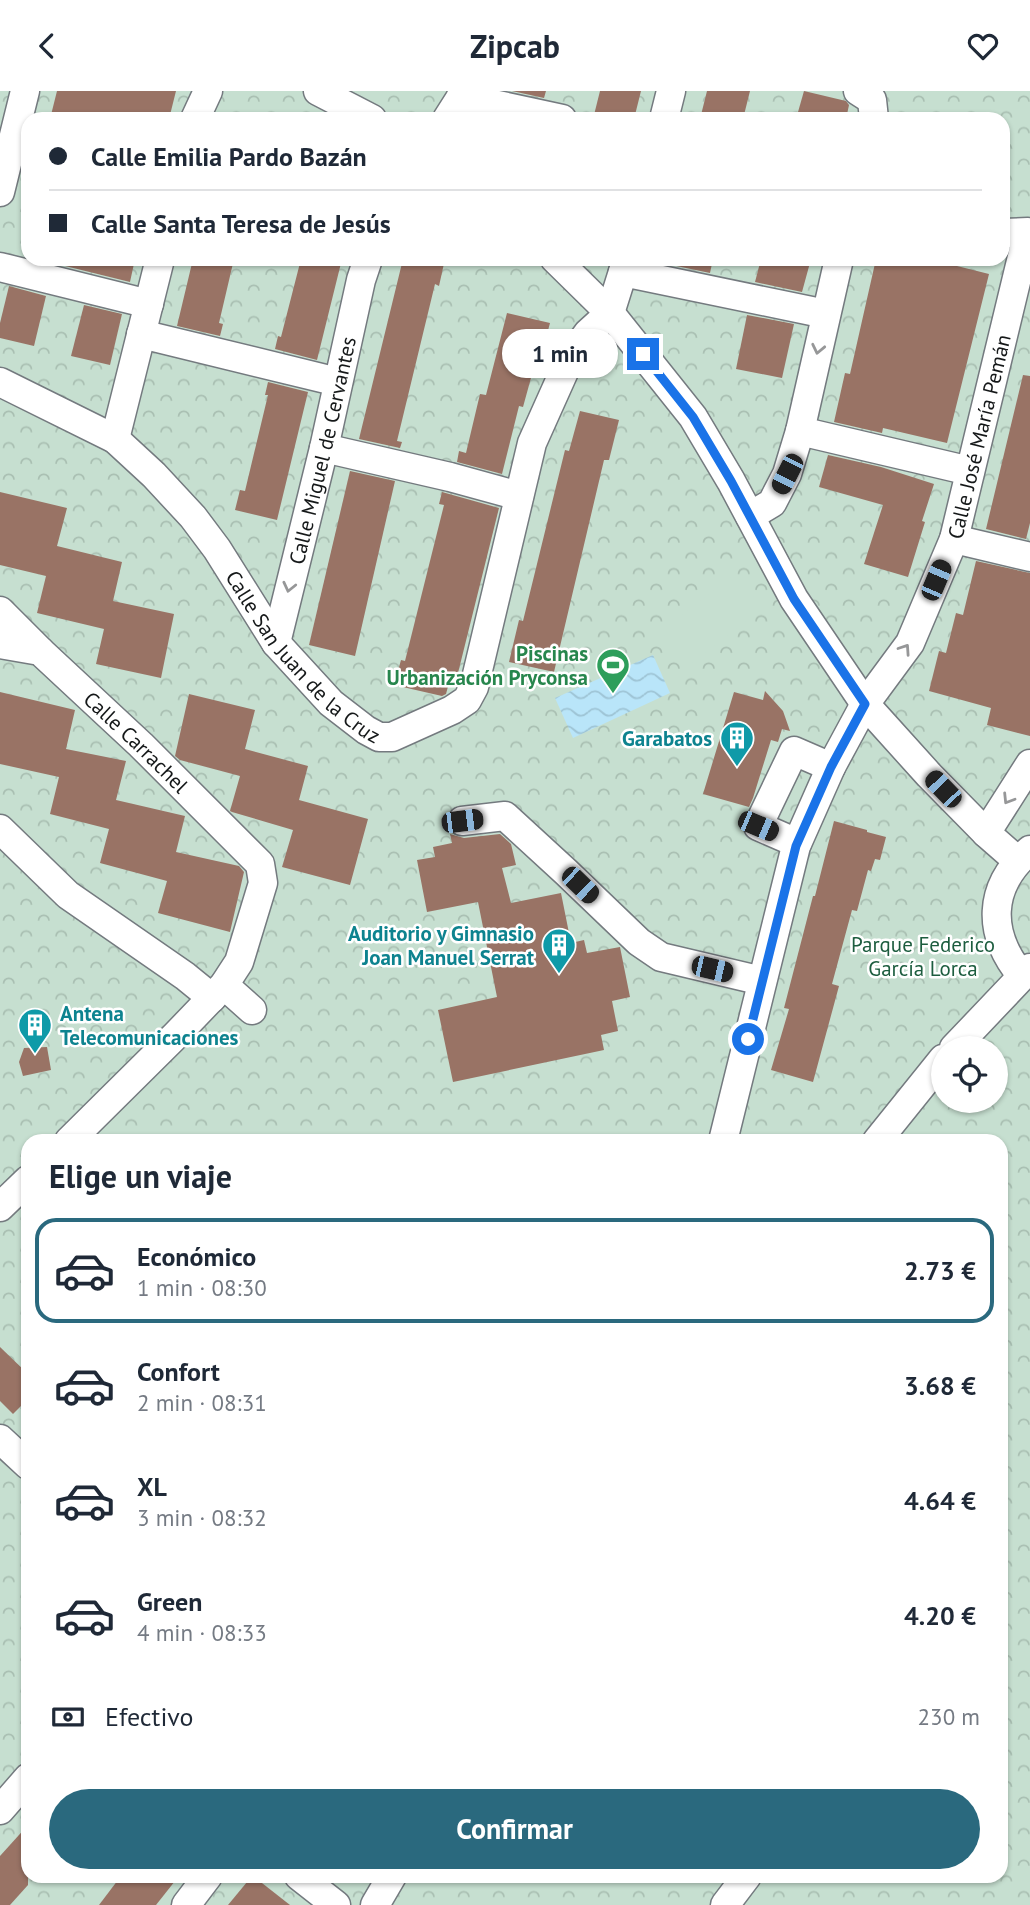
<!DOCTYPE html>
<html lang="es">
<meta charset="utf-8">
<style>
:root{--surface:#fff;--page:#f2f2f3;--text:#1f2937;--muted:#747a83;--line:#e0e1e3;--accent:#2a697e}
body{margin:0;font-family:"PT Sans",sans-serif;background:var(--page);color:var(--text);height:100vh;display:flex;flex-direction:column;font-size:26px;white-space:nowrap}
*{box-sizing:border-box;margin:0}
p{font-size:23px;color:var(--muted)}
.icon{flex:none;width:38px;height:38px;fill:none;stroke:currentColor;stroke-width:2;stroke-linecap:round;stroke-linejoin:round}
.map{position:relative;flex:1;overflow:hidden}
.details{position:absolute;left:21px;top:1043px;width:987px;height:749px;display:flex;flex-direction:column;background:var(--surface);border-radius:21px;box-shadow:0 2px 5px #0004}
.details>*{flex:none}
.guide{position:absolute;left:21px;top:21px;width:989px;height:154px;border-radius:21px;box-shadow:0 2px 5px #0004;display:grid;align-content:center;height:154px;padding:0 28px;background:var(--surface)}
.buttons{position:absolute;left:931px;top:945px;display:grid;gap:14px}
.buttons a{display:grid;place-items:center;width:77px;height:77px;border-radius:50%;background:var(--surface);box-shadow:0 2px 5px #0004;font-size:35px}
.end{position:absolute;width:32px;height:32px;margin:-16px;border:9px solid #1a73e8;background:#fff;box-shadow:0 0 0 4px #fff}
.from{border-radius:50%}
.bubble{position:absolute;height:49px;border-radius:24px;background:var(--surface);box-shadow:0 2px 5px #0004;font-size:23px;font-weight:800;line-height:49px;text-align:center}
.car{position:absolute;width:21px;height:42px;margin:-21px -10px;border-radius:9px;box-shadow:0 0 5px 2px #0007;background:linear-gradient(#222 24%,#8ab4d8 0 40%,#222 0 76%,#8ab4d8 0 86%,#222 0)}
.guide b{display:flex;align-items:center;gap:24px;height:66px;font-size:26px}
.guide b+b{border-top:2px solid var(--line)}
.guide i{width:18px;height:18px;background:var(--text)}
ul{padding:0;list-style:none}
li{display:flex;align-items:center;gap:21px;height:105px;margin:0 14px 10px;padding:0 14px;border:4px solid transparent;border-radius:21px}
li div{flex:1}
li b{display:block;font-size:26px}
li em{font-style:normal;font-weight:800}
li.selected{border-color:var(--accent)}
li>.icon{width:63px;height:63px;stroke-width:1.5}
h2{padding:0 28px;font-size:32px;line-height:84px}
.pay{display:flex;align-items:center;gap:18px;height:77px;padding:0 28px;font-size:26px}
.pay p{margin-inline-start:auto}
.primary-button{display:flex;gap:14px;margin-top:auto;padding:14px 28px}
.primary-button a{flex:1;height:80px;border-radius:42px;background:var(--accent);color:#fff;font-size:28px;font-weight:800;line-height:80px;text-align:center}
header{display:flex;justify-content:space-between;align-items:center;height:91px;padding:0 28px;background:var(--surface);font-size:32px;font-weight:800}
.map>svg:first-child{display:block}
.park{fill:url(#park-crowns);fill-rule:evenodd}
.pitch{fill:#c6dfd0}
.water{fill:url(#water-waves)}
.building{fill:#997365}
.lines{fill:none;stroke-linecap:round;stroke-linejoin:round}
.minor-casing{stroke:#747a7f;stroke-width:31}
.minor{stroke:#fff;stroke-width:28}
.oneway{stroke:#969798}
.route{stroke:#1a73e8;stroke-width:9}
.labels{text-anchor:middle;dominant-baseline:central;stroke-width:5;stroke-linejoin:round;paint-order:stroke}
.street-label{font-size:21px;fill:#151819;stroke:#fff}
.leisure-label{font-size:21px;font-weight:bold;fill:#27864d;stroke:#fff;text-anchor:end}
.culture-label{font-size:21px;font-weight:bold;fill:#0d838f;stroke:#fff;text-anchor:end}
.park-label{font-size:21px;fill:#1d5d3f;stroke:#fff}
</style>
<header><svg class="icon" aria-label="back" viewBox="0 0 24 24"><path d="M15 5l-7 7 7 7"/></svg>Zipcab<svg class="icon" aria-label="heart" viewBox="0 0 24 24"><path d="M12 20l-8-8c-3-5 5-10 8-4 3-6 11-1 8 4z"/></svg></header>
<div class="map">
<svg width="1030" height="1814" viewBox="0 0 1030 1814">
<defs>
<pattern id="park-crowns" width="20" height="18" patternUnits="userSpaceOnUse" patternTransform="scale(1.75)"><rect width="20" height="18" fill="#c6dfd0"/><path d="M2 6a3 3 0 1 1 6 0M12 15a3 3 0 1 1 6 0" fill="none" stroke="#a9bfb2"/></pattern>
<pattern id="water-waves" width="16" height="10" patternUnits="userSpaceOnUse" patternTransform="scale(1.75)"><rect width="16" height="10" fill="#b9e5f9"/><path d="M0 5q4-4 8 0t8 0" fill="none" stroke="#9ec4d5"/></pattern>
</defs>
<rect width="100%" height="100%" fill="#f4fafe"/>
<path class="park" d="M0,0H1030V1814H0ZM28,28H1003V168H28ZM943,957H996V1010H943ZM28,1050H1001V1785H28Z"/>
<polygon class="pitch" points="735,483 763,517 688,575 661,540"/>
<polygon class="water" points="653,564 670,602 573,647 555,607"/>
<g class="building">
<polygon points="57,0 176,0 169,28 50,28"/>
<polygon points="512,0 546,0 544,7"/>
<polygon points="600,0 641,0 634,28 593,28"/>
<polygon points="707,0 750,0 743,28 700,28"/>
<polygon points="804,0 846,10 849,14 846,28 796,28"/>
<polygon points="37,168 135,168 130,191"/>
<polygon points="193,168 234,168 219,232 223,233 220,245 177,235"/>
<polygon points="301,168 342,168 317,269 275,258 278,245 281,246"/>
<polygon points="403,168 445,168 439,195 435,193 397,350 402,351 400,357 359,348"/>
<polygon points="643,168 713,168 710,182"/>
<polygon points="761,168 811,168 802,201 755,191"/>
<polygon points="876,168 929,168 989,183 947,352 883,337 882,342 834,331 845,282 850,283"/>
<polygon points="9,195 46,205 34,255 0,247 0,232"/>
<polygon points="84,214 122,223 110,274 71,265"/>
<polygon points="507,222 550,232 538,277 534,276 523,316 519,315 502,383 457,371 459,360 466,362 480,303 486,304"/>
<polygon points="747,224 794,233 782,287 736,278"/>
<polygon points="1023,284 1030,285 1030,432 1026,448 1030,449 986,438"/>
<polygon points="268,291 308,301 277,429 235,419 240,399 245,400 268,304 265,304"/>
<polygon points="580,320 619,329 609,369 604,369 554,581 509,571 519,529 523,530 565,359 569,360"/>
<polygon points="828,364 881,376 934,393 922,430 925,431 908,486 864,473 883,414 819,396"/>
<polygon points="350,380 395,390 355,565 309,554"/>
<polygon points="0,401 67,417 57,455 122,471 113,510 174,523 161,587 96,573 104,538 37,522 46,485 0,474"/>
<polygon points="442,401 499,417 456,590 450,588 446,603 442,605 394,594 401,569 405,570 444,414 439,413"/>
<polygon points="976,470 1030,482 1030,645 987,634 991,617 929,600 939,560 946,562 956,522 963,524"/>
<polygon points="765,600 783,620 790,640 782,638 778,651 771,649 753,707 749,716 703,703 734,601 763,609"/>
<polygon points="0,601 75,619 66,658 126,670 116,709 185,725 176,761 239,775 244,781 230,841 158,822 167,790 100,772 109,738 50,723 59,686 0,673"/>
<polygon points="189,603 255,619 245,658 308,675 299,709 368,728 350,794 282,776 293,739 232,721 230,720 240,685 180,669 175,665"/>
<polygon points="834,730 867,739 867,741 886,746 880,769 875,768 871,780 868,779 857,820 852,819 832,893 839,895 813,991 771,979 789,918 784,917 813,805 815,805"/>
<polygon points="450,743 464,747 500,743 511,753 516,774 502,777 511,812 561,802 571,852 584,849 587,862 620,856 630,906 612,910 618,940 601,944 604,959 453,991 438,919 497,906 478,811 427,821 417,769 435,766 433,756 452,752"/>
<polygon points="47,956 51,979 23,985 19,971 24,957"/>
<polygon points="0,1256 28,1283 28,1308 13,1323 0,1310"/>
<polygon points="28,1734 28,1794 10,1814 0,1814 0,1765"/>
<polygon points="121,1785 179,1785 156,1814 99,1814"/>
<polygon points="252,1785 253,1785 290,1814 228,1814"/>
</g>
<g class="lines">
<g class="minor-casing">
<g id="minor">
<polyline points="318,0 372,28"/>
<polyline points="858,0 872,9 874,28"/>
<polyline points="461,6 562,28"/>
<polyline points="195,28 208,0"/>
<polyline points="447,28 461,6 462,0"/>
<polyline points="664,28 671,0"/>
<polyline points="0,101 25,0"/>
<polyline points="555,168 610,222 693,326 731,390 794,508 865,613 929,684 986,742 1018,770"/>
<polyline points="0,176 149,213"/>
<polyline points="623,181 826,223"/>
<polyline points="141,243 338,291"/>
<path id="s1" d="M0,291L115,348L154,384L193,426L217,458L276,552L331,612L366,639L379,646H392L452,619L467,609L474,596L532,352L571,265L588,242L610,222L627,168"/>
<polyline points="800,340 970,380"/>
<polyline points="115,348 160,168"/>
<polyline points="324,357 450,386 519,405"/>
<polyline points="750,425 772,412 787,383 800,340 839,168"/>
<polyline points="954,448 1030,466"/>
<polyline points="0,520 40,560"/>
<path id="s2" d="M276,552L324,357L361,189L368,168"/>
<path id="s3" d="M0,553L40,560L141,654L260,773L263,792L239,871L224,894L175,945L69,1050"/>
<polyline points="462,730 505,725 566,781 639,851 661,866 762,890"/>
<polyline points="0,738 68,804 185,885 212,907"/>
<polyline points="986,742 1030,673"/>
<polyline points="797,752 758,735 794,660 831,676"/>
<path d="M1022,885C987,843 987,796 1030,759"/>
<polyline points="224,894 252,919"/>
<polyline points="954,957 1030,877"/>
<path id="s4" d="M723,1050L796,755L831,676L865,613L910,552L954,448L1028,141L1003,142"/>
<polyline points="877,1050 943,968"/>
<polyline points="0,1116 28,1089"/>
<polyline points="0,1348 28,1374"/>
<polyline points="0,1719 28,1687"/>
<polyline points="299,1785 336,1814"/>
<polyline points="186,1814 208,1785"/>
<polyline points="375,1814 392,1785"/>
<polyline points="725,1814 747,1785"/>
</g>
</g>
<use href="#minor" class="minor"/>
</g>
<defs><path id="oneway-chevron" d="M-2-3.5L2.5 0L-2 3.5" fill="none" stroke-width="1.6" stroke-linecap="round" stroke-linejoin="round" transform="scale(1.75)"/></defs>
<g class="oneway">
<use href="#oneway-chevron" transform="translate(818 258) rotate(102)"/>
<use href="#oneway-chevron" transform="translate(289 496) rotate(103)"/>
<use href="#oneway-chevron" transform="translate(905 558) rotate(-56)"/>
<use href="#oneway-chevron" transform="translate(1008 708) rotate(122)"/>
</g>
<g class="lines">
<polyline class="route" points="643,263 693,326 731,390 794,508 865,613 831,676 796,755 748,948"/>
</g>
<defs>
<g id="stadium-pin" transform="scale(1.75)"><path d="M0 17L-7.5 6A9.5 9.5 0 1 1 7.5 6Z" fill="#2e9e5b" stroke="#fff"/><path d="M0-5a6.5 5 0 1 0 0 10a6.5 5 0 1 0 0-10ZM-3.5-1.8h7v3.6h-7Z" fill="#fff"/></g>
<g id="building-pin" transform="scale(1.75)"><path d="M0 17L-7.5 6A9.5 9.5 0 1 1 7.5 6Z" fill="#0f9aa8" stroke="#fff"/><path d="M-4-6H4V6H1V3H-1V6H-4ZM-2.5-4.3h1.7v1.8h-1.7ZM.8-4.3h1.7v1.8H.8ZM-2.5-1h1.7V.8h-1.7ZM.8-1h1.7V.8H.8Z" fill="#fff"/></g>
</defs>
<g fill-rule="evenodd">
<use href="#stadium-pin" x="613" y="574"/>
<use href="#building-pin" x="737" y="647"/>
<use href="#building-pin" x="559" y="854"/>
<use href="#building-pin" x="35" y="934"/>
</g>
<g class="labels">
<g class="street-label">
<text stroke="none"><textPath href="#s4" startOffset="756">Calle José María Pemán</textPath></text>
<text stroke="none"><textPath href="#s2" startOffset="198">Calle Miguel de Cervantes</textPath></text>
<text stroke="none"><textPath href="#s1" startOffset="418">Calle San Juan de la Cruz</textPath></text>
<text stroke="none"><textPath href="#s3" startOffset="173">Calle Carrachel</textPath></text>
</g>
<g class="leisure-label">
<text x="588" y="562">Piscinas<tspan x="588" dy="24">Urbanización Pryconsa</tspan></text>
</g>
<g class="culture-label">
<text x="712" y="647">Garabatos</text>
<text x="534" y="842">Auditorio y Gimnasio<tspan x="534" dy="24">Joan Manuel Serrat</tspan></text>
<text x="60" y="922" text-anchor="start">Antena<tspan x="60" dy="24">Telecomunicaciones</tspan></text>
</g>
<g class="park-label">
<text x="923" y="853">Parque Federico<tspan x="923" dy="24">García Lorca</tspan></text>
</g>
</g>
</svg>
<div class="buttons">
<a><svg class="icon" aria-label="locate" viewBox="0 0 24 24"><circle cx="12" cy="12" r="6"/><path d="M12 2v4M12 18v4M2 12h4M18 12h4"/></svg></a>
</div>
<i class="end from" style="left:748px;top:948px"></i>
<i class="end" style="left:643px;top:263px"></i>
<div class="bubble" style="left:502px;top:238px;width:116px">1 min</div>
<i class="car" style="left:787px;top:383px;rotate:207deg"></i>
<i class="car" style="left:936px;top:489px;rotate:23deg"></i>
<i class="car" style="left:943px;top:698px;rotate:316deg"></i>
<i class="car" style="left:462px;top:730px;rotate:83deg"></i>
<i class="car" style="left:758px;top:735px;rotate:113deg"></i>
<i class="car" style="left:580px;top:794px;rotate:134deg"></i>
<i class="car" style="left:712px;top:878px;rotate:103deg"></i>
<div class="guide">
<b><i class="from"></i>Calle Emilia Pardo Bazán</b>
<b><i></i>Calle Santa Teresa de Jesús</b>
</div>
<section class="details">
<h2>Elige un viaje</h2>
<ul>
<li class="selected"><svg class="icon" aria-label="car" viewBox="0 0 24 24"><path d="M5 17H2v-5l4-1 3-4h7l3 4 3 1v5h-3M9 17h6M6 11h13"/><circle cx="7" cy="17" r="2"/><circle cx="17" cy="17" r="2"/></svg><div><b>Económico</b><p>1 min · 08:30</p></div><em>2.73 €</em></li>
<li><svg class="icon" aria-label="car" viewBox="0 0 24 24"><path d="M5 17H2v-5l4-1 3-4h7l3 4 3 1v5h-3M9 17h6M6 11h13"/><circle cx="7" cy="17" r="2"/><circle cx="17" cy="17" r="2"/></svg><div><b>Confort</b><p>2 min · 08:31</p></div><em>3.68 €</em></li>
<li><svg class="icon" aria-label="car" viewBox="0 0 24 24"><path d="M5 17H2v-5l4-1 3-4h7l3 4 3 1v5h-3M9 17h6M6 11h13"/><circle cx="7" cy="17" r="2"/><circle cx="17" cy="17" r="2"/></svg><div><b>XL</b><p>3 min · 08:32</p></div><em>4.64 €</em></li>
<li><svg class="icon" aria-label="car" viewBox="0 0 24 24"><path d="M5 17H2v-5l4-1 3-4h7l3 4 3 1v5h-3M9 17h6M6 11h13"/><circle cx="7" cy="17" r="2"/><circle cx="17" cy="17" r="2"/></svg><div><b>Green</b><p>4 min · 08:33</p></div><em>4.20 €</em></li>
</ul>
<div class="pay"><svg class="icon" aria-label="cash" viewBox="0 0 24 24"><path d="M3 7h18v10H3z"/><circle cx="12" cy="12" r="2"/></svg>Efectivo<p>230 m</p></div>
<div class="primary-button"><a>Confirmar</a></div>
</section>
</div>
